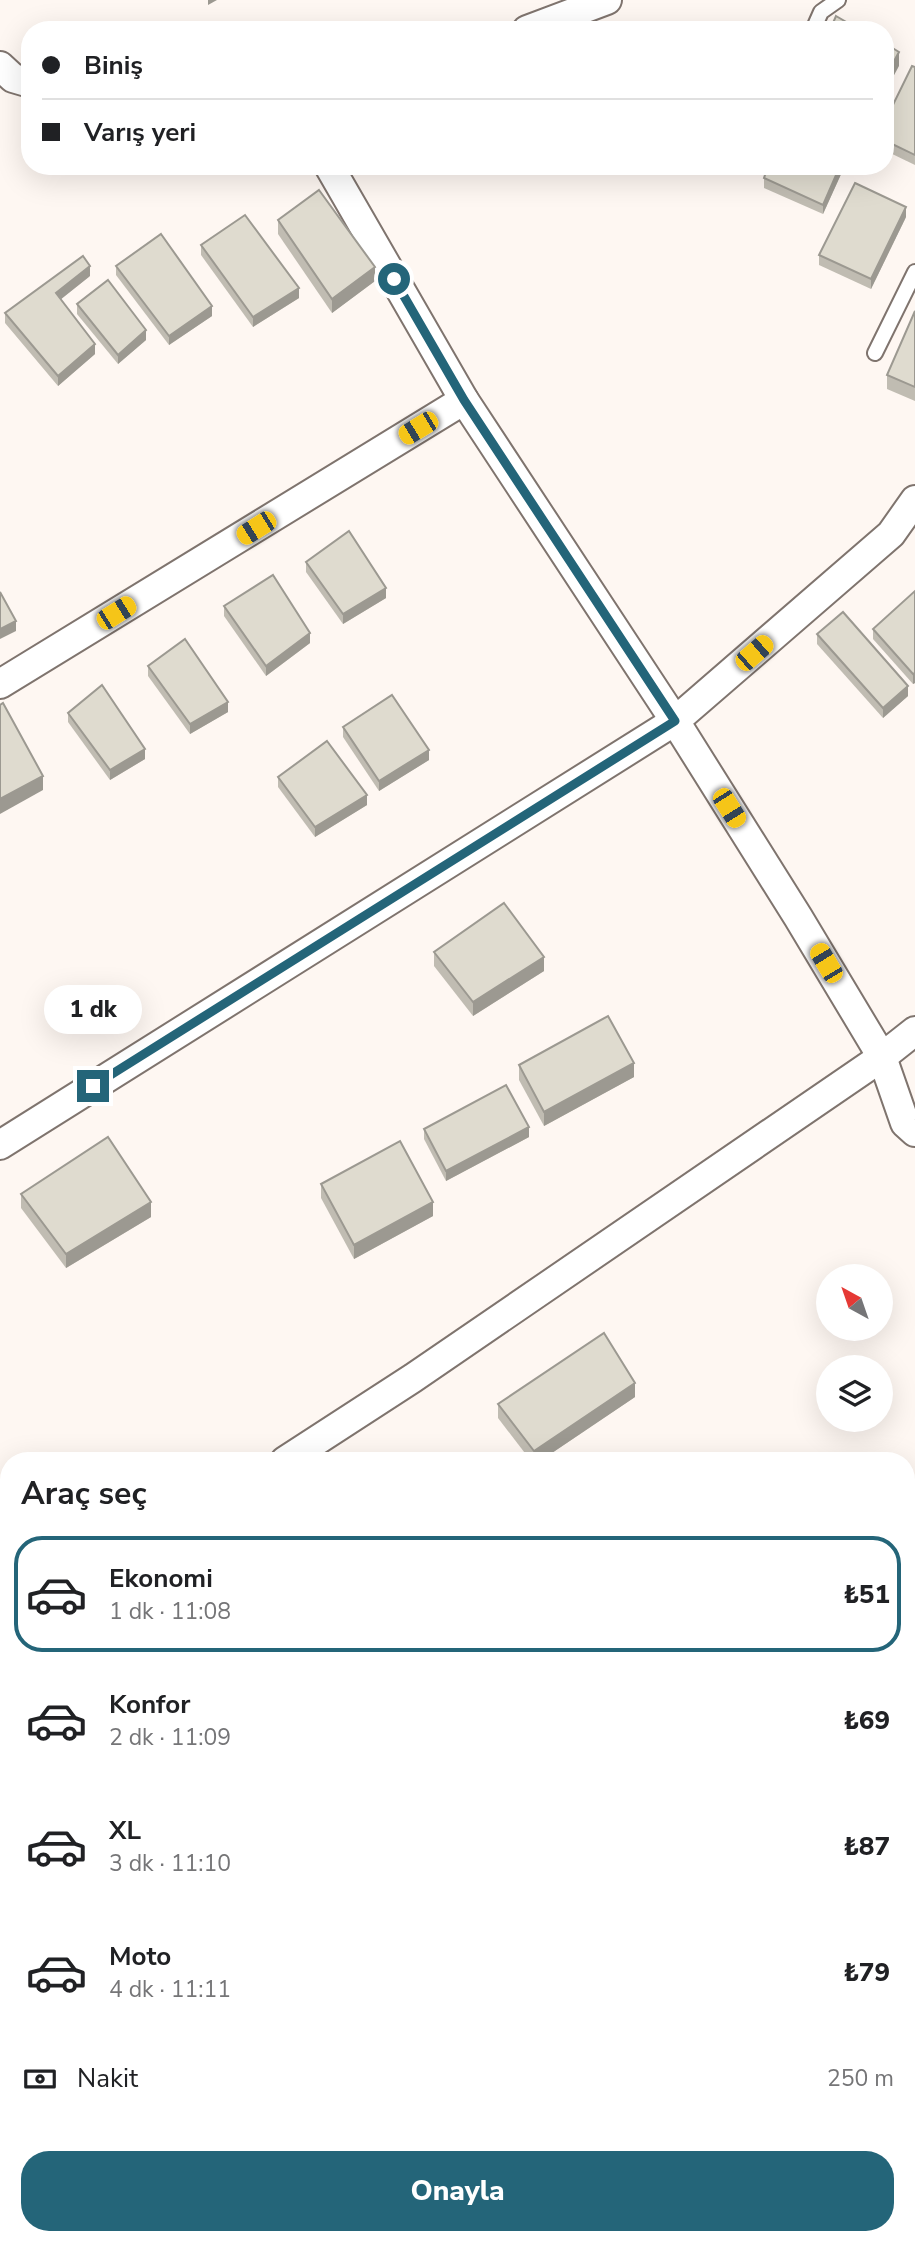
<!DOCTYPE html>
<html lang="tr">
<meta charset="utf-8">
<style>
:root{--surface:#fff;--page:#f2f2f2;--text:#202124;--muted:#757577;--line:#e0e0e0;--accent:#246579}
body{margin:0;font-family:"Nunito Sans",sans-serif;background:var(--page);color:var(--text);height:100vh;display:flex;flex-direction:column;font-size:26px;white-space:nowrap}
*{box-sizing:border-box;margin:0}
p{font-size:23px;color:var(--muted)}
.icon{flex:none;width:38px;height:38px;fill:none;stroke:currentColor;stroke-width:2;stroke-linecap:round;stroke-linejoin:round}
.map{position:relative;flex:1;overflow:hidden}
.side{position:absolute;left:0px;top:1452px;width:915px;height:793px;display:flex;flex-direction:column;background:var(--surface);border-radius:28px 28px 0 0;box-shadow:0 7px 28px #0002}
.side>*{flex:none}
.top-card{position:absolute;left:21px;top:21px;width:873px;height:154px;border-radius:28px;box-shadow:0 7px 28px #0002;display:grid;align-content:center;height:154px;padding:0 21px;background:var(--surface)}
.needle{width:46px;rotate:320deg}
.tools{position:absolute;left:816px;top:1264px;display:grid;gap:14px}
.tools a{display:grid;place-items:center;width:77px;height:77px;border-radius:50%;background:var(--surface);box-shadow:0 7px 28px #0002;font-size:35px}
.end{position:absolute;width:32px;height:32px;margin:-16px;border:9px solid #246579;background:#fff;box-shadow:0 0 0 4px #fff}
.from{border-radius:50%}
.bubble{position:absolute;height:49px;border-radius:24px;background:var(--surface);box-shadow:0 7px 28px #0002;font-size:23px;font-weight:800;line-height:49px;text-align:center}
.car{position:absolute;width:21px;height:42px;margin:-21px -10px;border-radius:9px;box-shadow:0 0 5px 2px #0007;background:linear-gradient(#f5c518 24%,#345 0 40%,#f5c518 0 76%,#345 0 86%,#f5c518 0)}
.top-card b{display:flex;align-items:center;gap:24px;height:66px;font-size:26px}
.top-card b+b{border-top:2px solid var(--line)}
.top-card i{width:18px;height:18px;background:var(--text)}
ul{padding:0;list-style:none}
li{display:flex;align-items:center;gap:21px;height:116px;margin:0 14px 10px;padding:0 7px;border:4px solid transparent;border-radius:28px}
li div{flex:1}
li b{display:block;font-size:26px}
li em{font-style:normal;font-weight:800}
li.current{border-color:var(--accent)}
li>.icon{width:63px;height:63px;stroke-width:1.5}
h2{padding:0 21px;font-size:32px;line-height:84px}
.pay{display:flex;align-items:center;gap:18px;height:77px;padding:0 21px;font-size:26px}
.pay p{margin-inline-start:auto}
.cta{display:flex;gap:14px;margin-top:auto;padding:14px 21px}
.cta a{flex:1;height:80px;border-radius:28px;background:var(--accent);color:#fff;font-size:28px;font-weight:800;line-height:80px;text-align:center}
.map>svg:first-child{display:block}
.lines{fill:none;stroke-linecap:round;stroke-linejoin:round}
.service-casing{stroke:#7f746e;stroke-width:18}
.minor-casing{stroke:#7f746e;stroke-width:32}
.service{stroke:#fff;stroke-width:14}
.minor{stroke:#fff;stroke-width:28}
.wall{fill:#c0bcb2}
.shaded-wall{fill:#9c9991}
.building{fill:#dfdbcf;stroke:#9c9991;stroke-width:2}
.route{stroke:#246579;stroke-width:9}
</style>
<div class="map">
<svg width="915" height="2245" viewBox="0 0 915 2245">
<rect width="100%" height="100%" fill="#fef7f2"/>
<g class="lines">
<g class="service-casing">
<g id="service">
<polyline points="813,30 821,12 838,0"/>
<polyline points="875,353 915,272"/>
</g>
</g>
<g class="minor-casing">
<g id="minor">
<polyline points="527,30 607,0"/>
<polyline points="0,66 13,78 30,83"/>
<polyline points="329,166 464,400 675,721 798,917 882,1057 905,1123 915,1132"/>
<polyline points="0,684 464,400"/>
<polyline points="0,1145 675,721 891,534 915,500"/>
<polyline points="285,1461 413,1378 882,1057 915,1031"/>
<polyline points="0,1584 1,1626 9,1715"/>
<polyline points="906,1756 915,1749"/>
<polyline points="906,2155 915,2156"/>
<polyline points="12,2245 13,2236"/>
<polyline points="217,2245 225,2236"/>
</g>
</g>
<use href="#service" class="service"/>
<use href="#minor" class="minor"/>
</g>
<g class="wall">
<polygon points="915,67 915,165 886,151 886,119"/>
<polygon points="842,166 842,172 823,214 764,188 764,178"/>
<polygon points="906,217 871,289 819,265 819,255"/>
<polygon points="278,220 375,281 332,313 278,234"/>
<polygon points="201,245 299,298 253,327 201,255"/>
<polygon points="116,266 212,316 169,345 116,275"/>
<polygon points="90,276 60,300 95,354 58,386 5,323 5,313"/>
<polygon points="77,304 146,340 118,364 77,314"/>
<polygon points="915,311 915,401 887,389 887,375"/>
<polygon points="306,562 386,598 343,624 306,572"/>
<polygon points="915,591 915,683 913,684 873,639 873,629"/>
<polygon points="224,606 310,643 266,676 224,616"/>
<polygon points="817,634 908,696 883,718 817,644"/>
<polygon points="148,666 228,712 190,734 148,676"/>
<polygon points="68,713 145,759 110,780 68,722"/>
<polygon points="343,727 429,760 379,791 343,737"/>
<polygon points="278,777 367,805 315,837 278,787"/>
<polygon points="434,952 544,971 473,1016 434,966"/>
<polygon points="519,1065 634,1077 544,1126 519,1080"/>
<polygon points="424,1129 529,1137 446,1181 424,1139"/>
<polygon points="321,1184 433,1216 354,1259 321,1198"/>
<polygon points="21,1194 151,1217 66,1268 21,1208"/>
<polygon points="635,1397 540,1461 531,1461 498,1418 498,1404"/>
</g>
<g class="shaded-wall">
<polygon points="208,0 217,0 208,5"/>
<polygon points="899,52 899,66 886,90 886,76"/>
<polygon points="840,166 842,166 842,172 823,214 823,205"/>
<polygon points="906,207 906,217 871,289 871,279"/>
<polygon points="90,266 90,276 56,303 56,293"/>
<polygon points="375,267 375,281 332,313 332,299"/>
<polygon points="299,288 299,298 253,327 253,317"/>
<polygon points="212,306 212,316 169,345 169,336"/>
<polygon points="146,330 146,340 118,364 118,355"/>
<polygon points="95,344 95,354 58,386 58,376"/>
<polygon points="386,588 386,598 343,624 343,614"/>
<polygon points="16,621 16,631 0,639 0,629"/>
<polygon points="310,633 310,643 266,676 266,666"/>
<polygon points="915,673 915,683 913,684 913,674"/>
<polygon points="908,686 908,696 883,718 883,708"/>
<polygon points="228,702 228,712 190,734 190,724"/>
<polygon points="145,749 145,759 110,780 110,770"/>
<polygon points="429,750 429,760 379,791 379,781"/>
<polygon points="43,776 43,790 0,814 0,799"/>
<polygon points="367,795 367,805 315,837 315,827"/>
<polygon points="544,957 544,971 473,1016 473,1002"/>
<polygon points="634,1063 634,1077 544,1126 544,1112"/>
<polygon points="529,1127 529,1137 446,1181 446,1171"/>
<polygon points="151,1202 151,1217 66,1268 66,1254"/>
<polygon points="433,1202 433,1216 354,1259 354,1245"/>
<polygon points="635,1383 635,1397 540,1461 534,1461 534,1451"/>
</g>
<g class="building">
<polygon points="836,16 860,30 830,30"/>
<polygon points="886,44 899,52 886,76"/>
<polygon points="912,66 915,67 915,155 886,141 886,119"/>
<polygon points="768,166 840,166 823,205 764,178"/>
<polygon points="855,183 906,207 871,279 819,255"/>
<polygon points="319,190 375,267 332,299 278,220"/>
<polygon points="245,215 299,288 253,317 201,245"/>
<polygon points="161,234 212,306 169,336 116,266"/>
<polygon points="83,256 90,266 56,293 95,344 58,376 5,313"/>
<polygon points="108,280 146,330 118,355 77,304"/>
<polygon points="915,311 915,387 887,375"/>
<polygon points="349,531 386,588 343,614 306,562"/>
<polygon points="273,575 310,633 266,666 224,606"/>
<polygon points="915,591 915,673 913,674 873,629"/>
<polygon points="0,592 16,621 0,629"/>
<polygon points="843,612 908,686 883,708 817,634"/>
<polygon points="185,639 228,702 190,724 148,666"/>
<polygon points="102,685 145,749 110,770 68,713"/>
<polygon points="392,695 429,750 379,781 343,727"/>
<polygon points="3,703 43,776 0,799 0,705"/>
<polygon points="327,741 367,795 315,827 278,777"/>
<polygon points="504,903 544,957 473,1002 434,952"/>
<polygon points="608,1016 634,1063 544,1112 519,1065"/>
<polygon points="506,1085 529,1127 446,1171 424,1129"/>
<polygon points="108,1137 151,1202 66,1254 21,1194"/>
<polygon points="400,1141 433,1202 354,1245 321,1184"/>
<polygon points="604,1333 635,1383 534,1451 498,1404"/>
</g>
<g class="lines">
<polyline class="route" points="93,1086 675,721 464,400 394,279"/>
</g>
</svg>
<div class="tools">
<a><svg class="needle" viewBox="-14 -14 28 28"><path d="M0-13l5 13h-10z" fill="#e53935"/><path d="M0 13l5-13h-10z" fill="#757577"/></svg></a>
<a><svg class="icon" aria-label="layers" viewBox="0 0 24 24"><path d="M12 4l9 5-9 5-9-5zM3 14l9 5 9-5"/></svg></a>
</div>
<i class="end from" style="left:394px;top:279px"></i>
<i class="end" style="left:93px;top:1086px"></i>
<div class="bubble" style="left:44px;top:985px;width:98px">1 dk</div>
<i class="car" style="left:418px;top:428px;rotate:239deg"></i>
<i class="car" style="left:256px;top:528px;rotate:238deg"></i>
<i class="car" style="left:116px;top:613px;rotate:58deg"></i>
<i class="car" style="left:754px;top:653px;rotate:49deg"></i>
<i class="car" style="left:729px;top:808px;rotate:148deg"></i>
<i class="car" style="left:826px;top:963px;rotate:329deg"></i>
<div class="top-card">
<b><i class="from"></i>Biniş</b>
<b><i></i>Varış yeri</b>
</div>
<section class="side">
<h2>Araç seç</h2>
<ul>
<li class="current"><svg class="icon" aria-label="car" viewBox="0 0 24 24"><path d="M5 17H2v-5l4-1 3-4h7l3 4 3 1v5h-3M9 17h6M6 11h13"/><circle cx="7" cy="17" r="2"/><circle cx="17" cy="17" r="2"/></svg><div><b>Ekonomi</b><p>1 dk · 11:08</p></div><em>₺51</em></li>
<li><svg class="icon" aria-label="car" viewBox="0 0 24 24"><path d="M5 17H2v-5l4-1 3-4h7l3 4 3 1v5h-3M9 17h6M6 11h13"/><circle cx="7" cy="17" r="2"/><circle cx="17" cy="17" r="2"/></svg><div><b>Konfor</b><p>2 dk · 11:09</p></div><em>₺69</em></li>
<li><svg class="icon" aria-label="car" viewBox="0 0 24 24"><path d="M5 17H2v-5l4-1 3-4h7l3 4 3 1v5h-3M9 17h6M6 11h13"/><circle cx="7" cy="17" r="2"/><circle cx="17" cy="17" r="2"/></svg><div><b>XL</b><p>3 dk · 11:10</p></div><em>₺87</em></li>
<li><svg class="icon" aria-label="car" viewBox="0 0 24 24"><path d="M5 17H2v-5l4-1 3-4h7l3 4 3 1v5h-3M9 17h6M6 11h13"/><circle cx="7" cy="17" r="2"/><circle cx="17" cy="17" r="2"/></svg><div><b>Moto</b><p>4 dk · 11:11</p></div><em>₺79</em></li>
</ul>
<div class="pay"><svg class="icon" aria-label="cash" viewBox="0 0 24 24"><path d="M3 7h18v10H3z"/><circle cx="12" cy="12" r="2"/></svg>Nakit<p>250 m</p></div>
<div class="cta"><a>Onayla</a></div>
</section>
</div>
